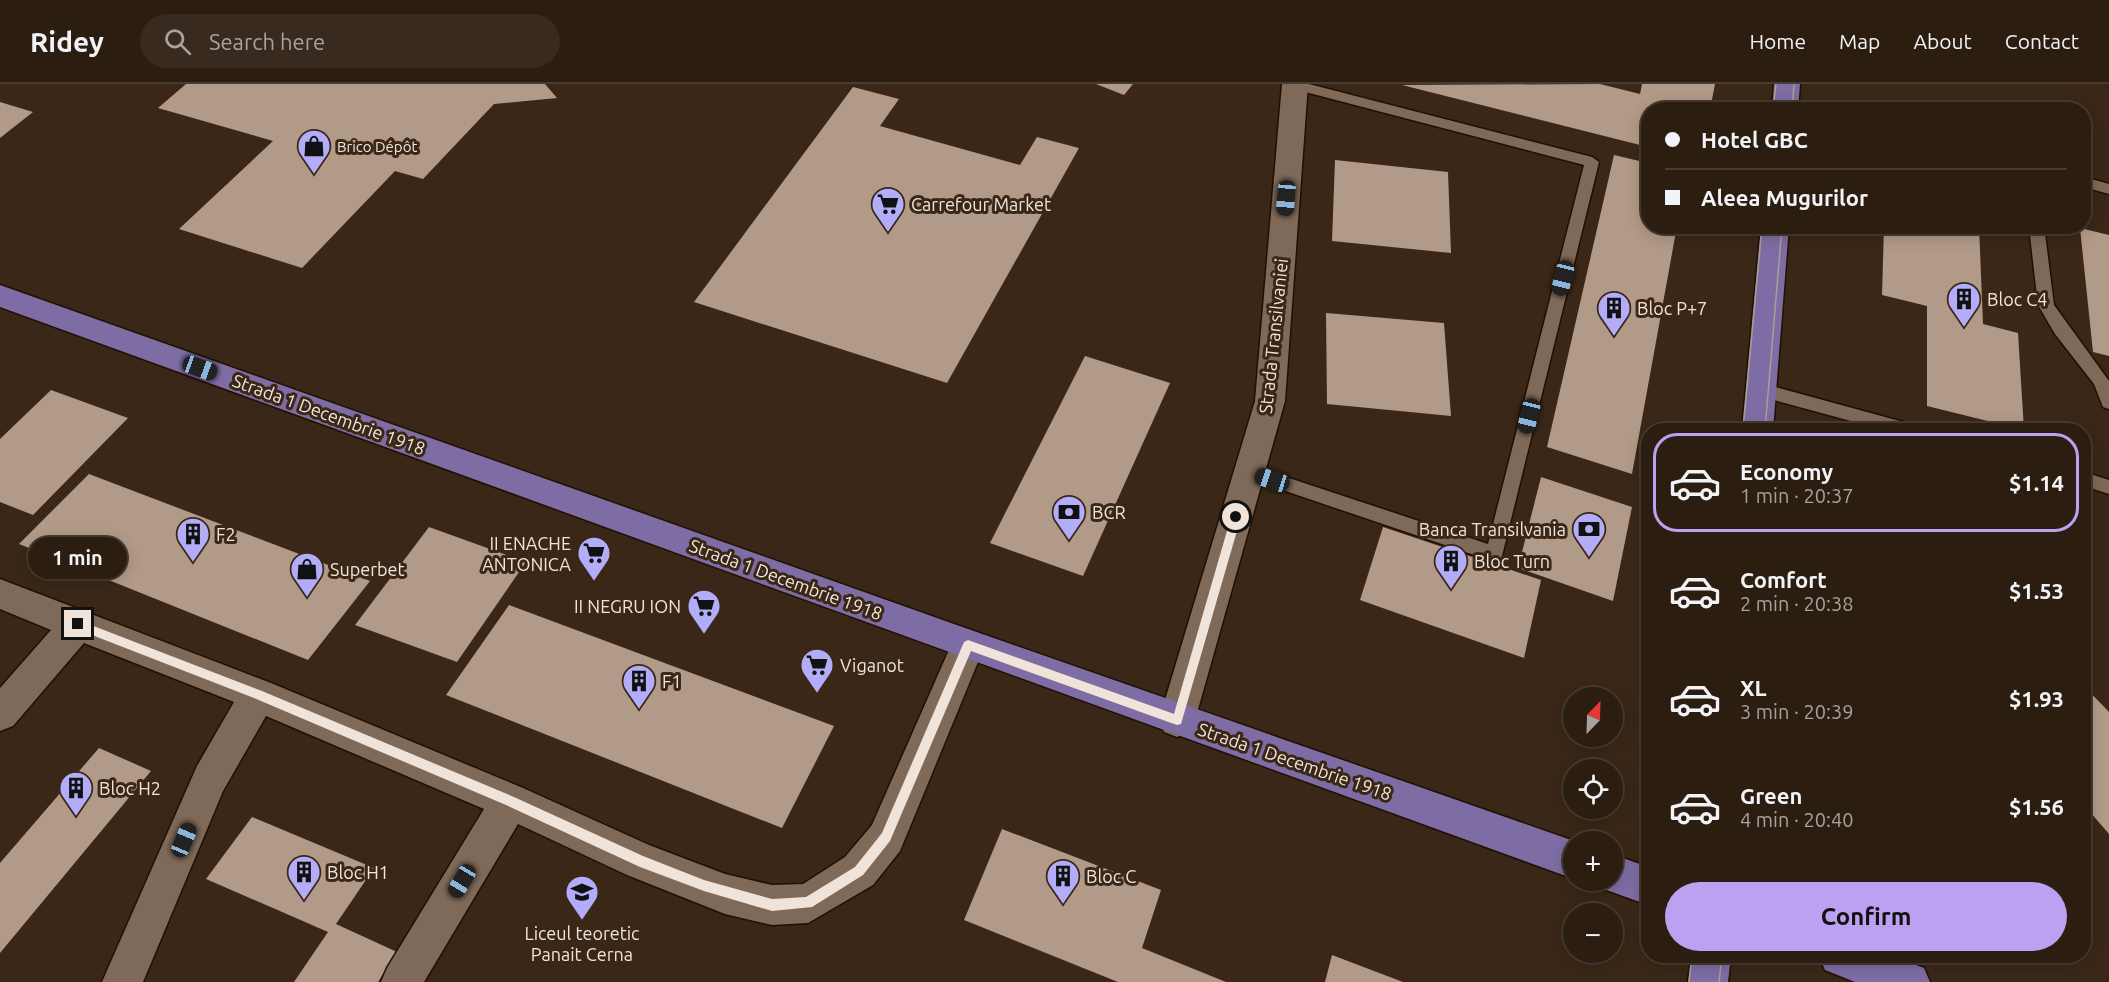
<!DOCTYPE html>
<meta charset="utf-8">
<style>
:root{--surface:#2c1d11;--page:#382a1f;--text:#f1f3f6;--muted:#a6a29f;--line:#483b31;--accent:#bca0f2}
body{margin:0;font-family:Ubuntu,sans-serif;background:var(--page);color:var(--text);height:100vh;display:flex;flex-direction:column;font-size:22px;white-space:nowrap}
*{box-sizing:border-box;margin:0}
p{font-size:20px;color:var(--muted)}
.icon{flex:none;width:33px;height:33px;fill:none;stroke:currentColor;stroke-width:2;stroke-linecap:round;stroke-linejoin:round}
.map{position:relative;flex:1;overflow:hidden}
.sheet{position:absolute;left:1641px;top:339px;width:450px;height:540px;display:flex;flex-direction:column;background:var(--surface);border-radius:24px;box-shadow:0 3px 15px #0003,0 0 0 2px var(--line)}
.sheet>*{flex:none}
.guide{position:absolute;left:1641px;top:18px;width:450px;height:132px;border-radius:24px;box-shadow:0 3px 15px #0003,0 0 0 2px var(--line);display:grid;align-content:center;height:132px;padding:0 24px;background:var(--surface)}
.needle{width:39px;rotate:23deg}
.tools{position:absolute;left:1563px;top:603px;display:grid;gap:12px}
.tools a{display:grid;place-items:center;width:60px;height:60px;border-radius:50%;background:var(--surface);box-shadow:0 3px 15px #0003,0 0 0 2px var(--line);font-size:30px}
.end{position:absolute;width:27px;height:27px;margin:-14px;border:8px solid #f0e4da;background:#111;box-shadow:0 0 0 3px #111}
.from{border-radius:50%}
.bubble{position:absolute;height:42px;border-radius:21px;background:var(--surface);box-shadow:0 3px 15px #0003,0 0 0 2px var(--line);font-size:20px;font-weight:700;line-height:42px;text-align:center}
.car{position:absolute;width:18px;height:36px;margin:-18px -9px;border-radius:8px;box-shadow:0 0 4px 2px #0007;background:linear-gradient(#222 24%,#8ab4d8 0 40%,#222 0 76%,#8ab4d8 0 86%,#222 0)}
.guide b{display:flex;align-items:center;gap:21px;height:57px;font-size:22px}
.guide b+b{border-top:2px solid var(--line)}
.guide i{width:15px;height:15px;background:var(--text)}
ul{padding:10px 0 0;list-style:none}
li{display:flex;align-items:center;gap:18px;height:99px;margin:0 12px 9px;padding:0 12px;border:3px solid transparent;border-radius:24px}
li div{flex:1}
li b{display:block;font-size:22px}
li em{font-style:normal;font-weight:700}
li.current{border-color:var(--accent)}
li>.icon{width:54px;height:54px;stroke-width:1.5}
.primary-button{display:flex;gap:12px;margin-top:auto;padding:12px 24px}
.primary-button a{flex:1;height:69px;border-radius:36px;background:var(--accent);color:#111;font-size:24px;font-weight:700;line-height:69px;text-align:center}
header{display:flex;align-items:center;gap:36px;box-sizing:border-box;height:84px;padding:0 30px;background:var(--surface);border-bottom:2px solid var(--line)}
header strong{font-size:28px}
nav{display:flex;gap:33px;margin-inline-start:auto;font-size:21px}
.search{width:420px;height:54px;background:var(--page);display:flex;align-items:center;gap:15px;box-sizing:border-box;padding:0 21px;border-radius:33px;color:var(--muted);font-size:22px}
.map>svg:first-child{display:block}
.building{fill:#b29a88}
.lines{fill:none;stroke-linecap:round;stroke-linejoin:round}
.lane-casing{stroke:#201002;stroke-width:3}
.street-casing{stroke:#201002;stroke-width:3}
.primary-casing{stroke:#201002;stroke-width:3}
.lane{fill:#7f6958;fill-rule:evenodd}
.street{fill:#7f6958;fill-rule:evenodd}
.primary{fill:#7e6da4;fill-rule:evenodd}
.tram{stroke:#ab9d90;stroke-width:1.5}
.route{fill:#f0e4da}
.labels{text-anchor:middle;dominant-baseline:central;stroke-width:6;stroke-linejoin:round;paint-order:stroke}
.far-poi-label{font-size:15px;fill:#f0e4da;stroke:#3a2717;text-anchor:start}
.poi-label{font-size:18px;fill:#f0e4da;stroke:#3a2717;text-anchor:start}
.street-label{font-size:18px;fill:#f0e4da;stroke:#3a2717}
</style>
<header>
<strong>Ridey</strong>
<div class="search"><svg class="icon" aria-label="search" viewBox="0 0 24 24"><circle cx="10" cy="10" r="6"/><path d="M15 15l6 6"/></svg>Search here</div>
<nav><a>Home</a><a>Map</a><a>About</a><a>Contact</a></nav>
</header>
<div class="map">
<svg width="2109" height="898" viewBox="0 0 2109 898">
<rect width="100%" height="100%" fill="#3a2717"/>
<g class="building">
<polygon points="186,0 545,0 557,14 494,20 423,95 395,87 302,184 179,145 273,57 158,24"/>
<polygon points="1096,0 1133,0 1124,11"/>
<polygon points="1600,0 1640,10 1642,0 1715,0 1710,26 1648,26 1648,63 1402,1"/>
<polygon points="853,3 899,15 880,42 1020,81 1037,53 1079,64 947,299 694,218"/>
<polygon points="0,18 33,28 0,54"/>
<polygon points="1614,71 1648,79 1648,142 1677,142 1632,390 1547,363"/>
<polygon points="1335,76 1448,88 1451,169 1332,157"/>
<polygon points="1884,142 1979,142 1983,240 2018,249 2024,346 1927,322 1927,222 1882,211"/>
<polygon points="2080,144 2109,151 2109,272 2093,268"/>
<polygon points="1326,229 1444,239 1451,332 1327,320"/>
<polygon points="1085,272 1170,299 1083,492 990,459"/>
<polygon points="51,306 128,334 33,431 0,418 0,355"/>
<polygon points="89,390 370,497 308,576 19,460"/>
<polygon points="1541,393 1632,423 1613,517 1518,484"/>
<polygon points="429,443 526,478 457,578 355,541"/>
<polygon points="1383,443 1541,496 1524,574 1360,516"/>
<polygon points="509,521 834,642 782,744 446,611"/>
<polygon points="2084,602 2109,628 2109,750 2084,721"/>
<polygon points="99,664 151,687 0,869 0,779"/>
<polygon points="252,733 374,784 336,840 397,868 378,898 294,898 328,848 206,795"/>
<polygon points="1002,745 1161,806 1142,864 1226,898 1118,898 964,836"/>
<polygon points="1332,871 1403,898 1325,898"/>
</g>
<g class="lines">
<g class="lane-casing">
<g id="lane">
<polygon points="1289,0 1309,0 1592,73 1599,78 1501,476 1495,478 1244,393 1241,388 1244,383 1250,381 1488,460 1584,81 1290,4"/>
<polygon points="2084,93 2109,100 2109,110 2084,103"/>
<polygon points="2029,142 2044,142 2054,221 2109,297 2109,325 2103,323 2094,300 2055,250 2038,221"/>
<polygon points="1761,299 1907,339 1913,341 1916,346 1884,346 1755,311 1753,306 1755,301"/>
<polygon points="2084,388 2109,396 2109,410 2084,402"/>
</g>
</g>
<g class="street-casing">
<g id="street">
<polygon points="1282,0 1308,0 1285,317 1195,636 1190,648 1177,653 1164,648 1159,636 1255,317"/>
<polygon points="0,495 271,599 523,704 649,761 725,790 772,801 803,800 845,773 872,741 956,550 968,545 980,550 985,561 900,767 873,801 808,839 772,841 725,830 627,791 518,740 424,898 381,898 387,884 484,725 266,632 223,707 143,898 102,898 197,682 234,618 84,559 13,642 0,647 0,604 51,546 0,525"/>
</g>
</g>
<g class="primary-casing">
<g id="primary">
<polygon points="1774,0 1800,0 1798,26 1772,26"/>
<polygon points="1761,142 1789,142 1773,346 1742,346"/>
<polygon points="0,201 968,545 1574,757 1574,795 0,223"/>
<polygon points="1612,770 1648,783 1648,821 1598,803 1596,796 1612,796"/>
<polygon points="1691,872 1731,872 1728,898 1688,898"/>
<polygon points="1819,872 1893,872 1924,884 1930,898 1855,898 1825,886"/>
</g>
</g>
<use href="#lane" class="lane"/>
<use href="#street" class="street"/>
<use href="#primary" class="primary"/>
<g class="tram">
<polyline points="1773,26 1776,0"/>
<polyline points="1792,26 1794,0"/>
<polyline points="1743,346 1762,142"/>
<polyline points="1765,346 1782,142"/>
<polyline points="1689,898 1692,872"/>
<polyline points="1719,898 1722,872"/>
</g>
</g>
<polygon class="route" points="1236,429 1241,433 1181,640 1177,641 971,567 890,757 863,791 812,823 772,827 704,807 640,783 506,721 254,614 74,544 73,540 78,536 262,607 514,713 643,772 704,796 772,815 806,813 855,783 882,749 964,558 968,556 1174,630 1231,433"/>
<defs>
<g id="shop-pin" transform="scale(1.725)"><path d="M0 17L-7.5 6A9.5 9.5 0 1 1 7.5 6Z" fill="#b3adf9" stroke="#3a2717"/><path d="M-5-2.5h2.3a2.7 3.5 0 0 1 5.4 0H5L5.5 6h-11ZM-1.5-2.5h3a1.5 2.3 0 0 0-3 0Z" fill="#111"/></g>
<g id="supermarket-pin" transform="scale(1.725)"><path d="M0 17L-7.5 6A9.5 9.5 0 1 1 7.5 6Z" fill="#b3adf9" stroke="#3a2717"/><path d="M-6-5.5h2.5l.6 2H6L4.5 2H-2.5L-4.4-4H-6ZM-1.5 3.2a1.3 1.3 0 1 0 .1 0ZM3 3.2a1.3 1.3 0 1 0 .1 0Z" fill="#111"/></g>
<g id="building-pin" transform="scale(1.725)"><path d="M0 17L-7.5 6A9.5 9.5 0 1 1 7.5 6Z" fill="#b3adf9" stroke="#3a2717"/><path d="M-4-6H4V6H1V3H-1V6H-4ZM-2.5-4.3h1.7v1.8h-1.7ZM.8-4.3h1.7v1.8H.8ZM-2.5-1h1.7V.8h-1.7ZM.8-1h1.7V.8H.8Z" fill="#111"/></g>
<g id="bank-pin" transform="scale(1.725)"><path d="M0 17L-7.5 6A9.5 9.5 0 1 1 7.5 6Z" fill="#b3adf9" stroke="#3a2717"/><path d="M-6-4H6V4H-6ZM0-2.3a2.3 2.3 0 1 0 0 4.6a2.3 2.3 0 1 0 0-4.6Z" fill="#111"/></g>
<g id="university-pin" transform="scale(1.725)"><path d="M0 17L-7.5 6A9.5 9.5 0 1 1 7.5 6Z" fill="#b3adf9" stroke="#3a2717"/><path d="M0-5L7-2L0 1L-7-2ZM-4 1L0 2.5L4 1V4Q0 6-4 4Z" fill="#111"/></g>
</defs>
<g fill-rule="evenodd">
<use href="#shop-pin" x="314" y="62"/>
<use href="#supermarket-pin" x="888" y="120"/>
<use href="#building-pin" x="1964" y="215"/>
<use href="#building-pin" x="1614" y="224"/>
<use href="#bank-pin" x="1069" y="428"/>
<use href="#bank-pin" x="1589" y="445"/>
<use href="#building-pin" x="193" y="450"/>
<use href="#supermarket-pin" x="594" y="469"/>
<use href="#building-pin" x="1451" y="477"/>
<use href="#shop-pin" x="307" y="485"/>
<use href="#supermarket-pin" x="704" y="522"/>
<use href="#supermarket-pin" x="817" y="581"/>
<use href="#building-pin" x="639" y="597"/>
<use href="#building-pin" x="76" y="704"/>
<use href="#building-pin" x="304" y="788"/>
<use href="#building-pin" x="1063" y="792"/>
<use href="#university-pin" x="582" y="808"/>
</g>
<g class="labels">
<g class="far-poi-label">
<text x="337" y="62">Brico Dépôt</text>
</g>
<g class="poi-label">
<text x="911" y="120">Carrefour Market</text>
<text x="1987" y="215">Bloc C4</text>
<text x="1637" y="224">Bloc P+7</text>
<text x="1092" y="428">BCR</text>
<text x="1566" y="445" text-anchor="end">Banca Transilvania</text>
<text x="216" y="450">F2</text>
<text x="571" y="459" text-anchor="end">II ENACHE<tspan x="571" dy="21">ANTONICA</tspan></text>
<text x="1474" y="477">Bloc Turn</text>
<text x="330" y="485">Superbet</text>
<text x="681" y="522" text-anchor="end">II NEGRU ION</text>
<text x="840" y="581">Viganot</text>
<text x="662" y="597">F1</text>
<text x="99" y="704">Bloc H2</text>
<text x="327" y="788">Bloc H1</text>
<text x="1086" y="792">Bloc C</text>
<text x="582" y="849" text-anchor="middle">Liceul teoretic<tspan x="582" dy="21">Panait Cerna</tspan></text>
</g>
<g class="street-label">
<text transform="translate(1273 252) rotate(-84)">Strada Transilvaniei</text>
<text transform="translate(329 330) rotate(20)">Strada 1 Decembrie 1918</text>
<text transform="translate(786 495) rotate(20)">Strada 1 Decembrie 1918</text>
<text transform="translate(1295 677) rotate(19)">Strada 1 Decembrie 1918</text>
</g>
</g>
</svg>
<div class="tools">
<a><svg class="needle" viewBox="-14 -14 28 28"><path d="M0-13l5 13h-10z" fill="#e53935"/><path d="M0 13l5-13h-10z" fill="#a6a29f"/></svg></a>
<a><svg class="icon" aria-label="locate" viewBox="0 0 24 24"><circle cx="12" cy="12" r="6"/><path d="M12 2v4M12 18v4M2 12h4M18 12h4"/></svg></a>
<a>+</a>
<a>−</a>
</div>
<i class="end from" style="left:1236px;top:433px"></i>
<i class="end" style="left:78px;top:540px"></i>
<div class="bubble" style="left:28px;top:453px;width:99px">1 min</div>
<i class="car" style="left:1286px;top:114px;rotate:185deg"></i>
<i class="car" style="left:1563px;top:194px;rotate:194deg"></i>
<i class="car" style="left:200px;top:284px;rotate:110deg"></i>
<i class="car" style="left:1529px;top:332px;rotate:194deg"></i>
<i class="car" style="left:1272px;top:396px;rotate:288deg"></i>
<i class="car" style="left:184px;top:756px;rotate:23deg"></i>
<i class="car" style="left:462px;top:797px;rotate:211deg"></i>
<div class="guide">
<b><i class="from"></i>Hotel GBC</b>
<b><i></i>Aleea Mugurilor</b>
</div>
<section class="sheet">
<ul>
<li class="current"><svg class="icon" aria-label="car" viewBox="0 0 24 24"><path d="M5 17H2v-5l4-1 3-4h7l3 4 3 1v5h-3M9 17h6M6 11h13"/><circle cx="7" cy="17" r="2"/><circle cx="17" cy="17" r="2"/></svg><div><b>Economy</b><p>1 min · 20:37</p></div><em>$1.14</em></li>
<li><svg class="icon" aria-label="car" viewBox="0 0 24 24"><path d="M5 17H2v-5l4-1 3-4h7l3 4 3 1v5h-3M9 17h6M6 11h13"/><circle cx="7" cy="17" r="2"/><circle cx="17" cy="17" r="2"/></svg><div><b>Comfort</b><p>2 min · 20:38</p></div><em>$1.53</em></li>
<li><svg class="icon" aria-label="car" viewBox="0 0 24 24"><path d="M5 17H2v-5l4-1 3-4h7l3 4 3 1v5h-3M9 17h6M6 11h13"/><circle cx="7" cy="17" r="2"/><circle cx="17" cy="17" r="2"/></svg><div><b>XL</b><p>3 min · 20:39</p></div><em>$1.93</em></li>
<li><svg class="icon" aria-label="car" viewBox="0 0 24 24"><path d="M5 17H2v-5l4-1 3-4h7l3 4 3 1v5h-3M9 17h6M6 11h13"/><circle cx="7" cy="17" r="2"/><circle cx="17" cy="17" r="2"/></svg><div><b>Green</b><p>4 min · 20:40</p></div><em>$1.56</em></li>
</ul>
<div class="primary-button"><a>Confirm</a></div>
</section>
</div>
